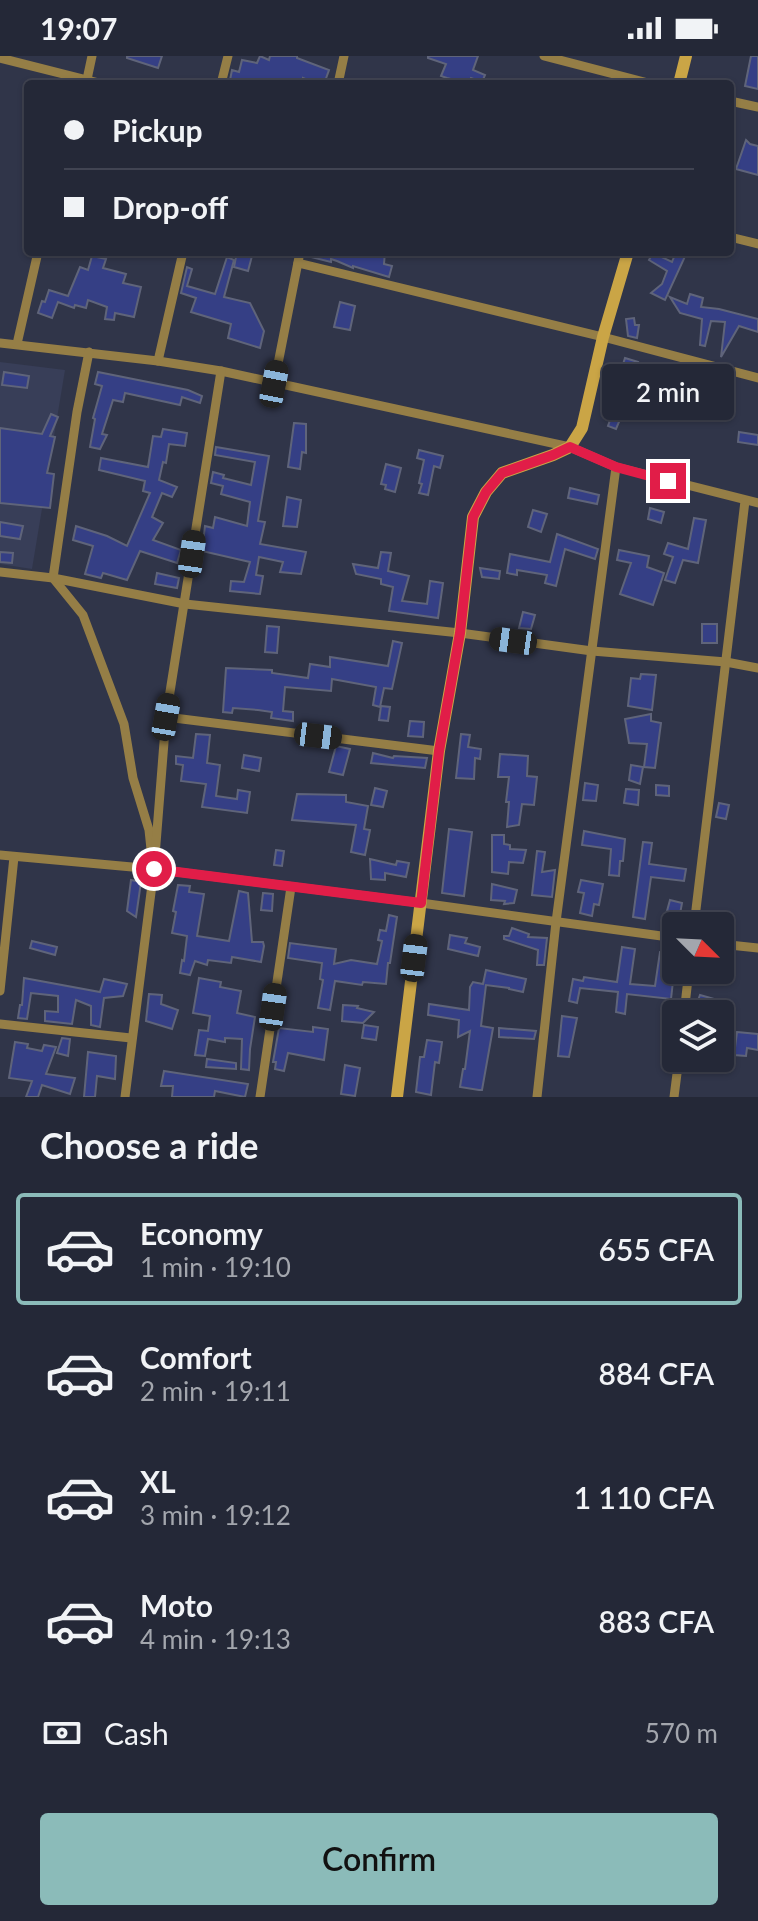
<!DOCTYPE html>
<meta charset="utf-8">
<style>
:root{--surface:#242837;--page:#303442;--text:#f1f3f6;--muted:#a3a6ad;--line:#414452;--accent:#8bbbb9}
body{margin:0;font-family:Lato,sans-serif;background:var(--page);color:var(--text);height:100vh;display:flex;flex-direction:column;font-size:30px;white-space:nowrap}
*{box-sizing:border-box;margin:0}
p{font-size:26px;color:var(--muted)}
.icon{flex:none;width:44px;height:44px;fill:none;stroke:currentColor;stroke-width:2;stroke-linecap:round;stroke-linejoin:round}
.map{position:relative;height:1041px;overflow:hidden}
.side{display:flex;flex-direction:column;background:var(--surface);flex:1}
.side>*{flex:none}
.banner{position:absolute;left:24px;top:24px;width:710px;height:176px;border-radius:8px;box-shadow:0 2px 6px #0004,0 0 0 2px var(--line);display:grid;align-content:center;height:176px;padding:0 40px;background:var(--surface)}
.needle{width:52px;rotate:114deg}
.buttons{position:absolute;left:662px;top:856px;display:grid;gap:16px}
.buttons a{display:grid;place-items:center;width:72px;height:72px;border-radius:8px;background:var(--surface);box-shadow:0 2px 6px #0004,0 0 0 2px var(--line);font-size:40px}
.end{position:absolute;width:36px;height:36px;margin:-18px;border:10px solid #e11d48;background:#fff;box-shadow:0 0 0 4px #fff}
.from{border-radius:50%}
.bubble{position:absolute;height:56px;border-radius:8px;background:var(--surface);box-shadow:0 2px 6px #0004,0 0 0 2px var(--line);font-size:26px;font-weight:600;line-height:56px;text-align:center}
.car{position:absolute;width:24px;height:48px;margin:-24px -12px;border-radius:10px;box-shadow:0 0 6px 2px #0007;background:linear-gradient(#222 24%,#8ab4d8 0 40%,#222 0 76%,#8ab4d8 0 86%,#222 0)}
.banner b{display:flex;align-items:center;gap:28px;height:76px;font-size:30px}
.banner b+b{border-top:2px solid var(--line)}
.banner i{width:20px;height:20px;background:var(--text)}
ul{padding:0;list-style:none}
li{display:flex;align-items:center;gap:24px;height:112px;margin:0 16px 12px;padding:0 24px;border:4px solid transparent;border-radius:8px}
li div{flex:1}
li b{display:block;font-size:30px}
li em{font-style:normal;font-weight:600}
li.active{border-color:var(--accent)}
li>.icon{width:72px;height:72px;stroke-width:1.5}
h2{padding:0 40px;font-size:36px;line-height:96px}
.pay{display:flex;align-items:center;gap:20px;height:88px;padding:0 40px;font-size:30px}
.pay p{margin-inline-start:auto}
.cta{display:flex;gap:16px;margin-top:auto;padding:16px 40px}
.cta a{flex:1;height:92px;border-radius:8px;background:var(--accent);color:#111;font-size:32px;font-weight:600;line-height:92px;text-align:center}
.status{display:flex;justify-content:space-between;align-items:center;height:56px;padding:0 40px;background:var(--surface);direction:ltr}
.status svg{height:22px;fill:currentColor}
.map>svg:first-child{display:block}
.built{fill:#383e58}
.building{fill:#353f85;stroke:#5f647a;stroke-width:2}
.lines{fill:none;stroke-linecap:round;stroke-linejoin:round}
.street{stroke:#957e46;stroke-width:9}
.secondary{stroke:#caa546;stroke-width:12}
.route{stroke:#e11d48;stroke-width:10}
</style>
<div class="status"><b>19:07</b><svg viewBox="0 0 49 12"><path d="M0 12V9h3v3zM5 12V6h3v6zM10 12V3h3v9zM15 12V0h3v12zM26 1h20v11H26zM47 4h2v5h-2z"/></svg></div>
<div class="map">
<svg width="758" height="1041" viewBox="0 0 758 1041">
<rect width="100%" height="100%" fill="#303549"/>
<polygon class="built" points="0,306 65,314 32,513 0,508"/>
<g class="building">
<polygon points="127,0 162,0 158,12 127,2"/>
<polygon points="260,0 269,4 270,0 297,0 297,2 329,14 324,28 318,28 303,22 303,28 236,28 237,26 230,24 232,14 239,16 242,4 257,7"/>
<polygon points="428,0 478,0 473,14 485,19 482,26 471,22 469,28 447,22 441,20 446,8 428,2"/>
<polygon points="751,0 758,0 758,33 745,30"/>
<polygon points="746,84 750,88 758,90 758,119 736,113"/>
<polygon points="237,196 252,200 248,215 234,211"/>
<polygon points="307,196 385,196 384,208 392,210 389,221 353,210 353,212 337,205 331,203 331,206 307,200"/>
<polygon points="676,196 687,196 665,244 651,237 662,228 667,215 649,204 653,197 672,206"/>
<polygon points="92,200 106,203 103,212 126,218 123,227 141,231 134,261 115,257 114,264 105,263 107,251 88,244 86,252 75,249 74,252 58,246 52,262 38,257 42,245 45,246 49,234 68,240 80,211 88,214"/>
<polygon points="227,201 234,204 224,241 250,247 264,275 260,292 228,282 231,268 191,256 196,242 181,237 187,211 192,213 187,230 215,238"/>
<polygon points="690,238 703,242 701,251 719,253 758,263 758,276 739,270 721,301 725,266 711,265 705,290 700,289 702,263 680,257 670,241 687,248"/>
<polygon points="340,246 355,250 350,274 334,271"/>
<polygon points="634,262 635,269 639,269 637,282 628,280 626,263"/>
<polygon points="625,302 638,306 634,317 647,320 643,334 617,327"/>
<polygon points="4,316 29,320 27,332 2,329"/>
<polygon points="98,316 188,334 202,340 200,347 182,341 180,349 125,337 123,346 113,344 102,378 107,379 100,393 90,391 95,363 93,362 102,330 95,328"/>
<polygon points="705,320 717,324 713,337 701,333"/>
<polygon points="615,350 624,354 616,373 608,370"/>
<polygon points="51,358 58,361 50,380 55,381 47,417 54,418 50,452 0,447 0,372 42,378"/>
<polygon points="294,367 306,368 306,397 302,396 300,413 288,411"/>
<polygon points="163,373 187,377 185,390 169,388 166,407 163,406 159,424 177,431 172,441 162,437 152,461 163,467 153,484 181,494 177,507 140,495 127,524 103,517 101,522 85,518 93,490 73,484 76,470 107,480 127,490 150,437 143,435 145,425 99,414 101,402 148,411 153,380 161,381"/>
<polygon points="739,376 758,379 758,389 738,386"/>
<polygon points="216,391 269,400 258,465 265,466 260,488 306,496 301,518 280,516 283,506 259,501 256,519 263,520 260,538 230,535 231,525 244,526 250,506 202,495 205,470 213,472 215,461 247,470 250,446 221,438 223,430 211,427 213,416 224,419 223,422 251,429 255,406 215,399"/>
<polygon points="419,394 443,400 440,412 434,410 428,439 419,437 422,428 419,427 424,404 417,402"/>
<polygon points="386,408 401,412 395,436 385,433 386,429 381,428"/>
<polygon points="570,432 599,439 597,448 568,442"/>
<polygon points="287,441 301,444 297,471 283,470"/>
<polygon points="650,452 664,456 661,467 648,463"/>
<polygon points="533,454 547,458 541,476 528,471"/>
<polygon points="694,462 706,464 698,507 683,504 675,527 665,524 673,501 664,498 668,487 688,493"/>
<polygon points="0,466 23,470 20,483 0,480"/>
<polygon points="557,478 598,493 595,503 565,493 556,530 545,527 547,519 517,514 517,519 507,517 510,498 550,506"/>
<polygon points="619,494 649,500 647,511 664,517 653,549 620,538 631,507 617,504"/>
<polygon points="0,496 13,497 12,507 0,506"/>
<polygon points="381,496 391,497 388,515 409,520 402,545 427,548 430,525 443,527 438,562 389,555 393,531 381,528 381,523 356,518 353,508 378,512"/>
<polygon points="480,512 500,515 499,523 482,521"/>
<polygon points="157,517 179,522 177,532 155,528"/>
<polygon points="523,556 535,559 531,573 519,572"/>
<rect x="702" y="568" width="15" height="19"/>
<polygon points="267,570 279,571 277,597 265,596"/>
<polygon points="393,585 402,587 392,633 384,632 380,651 373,649 376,631 332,623 331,635 285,631 283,655 293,656 293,665 271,662 272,656 258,654 233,652 232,657 223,656 226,612 272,614 272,617 308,622 310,608 330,611 330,601 388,610"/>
<polygon points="641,618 656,619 652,654 628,650 631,622 640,623"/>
<polygon points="381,650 390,651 388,665 379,664"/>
<polygon points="651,658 651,665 661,667 655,712 644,711 647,688 629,687 625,663"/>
<polygon points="410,665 424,666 423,681 408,680"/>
<polygon points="196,678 210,679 207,707 220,709 216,740 237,743 238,734 250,736 247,757 202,751 206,728 181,725 183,709 176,708 176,700 193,702"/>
<polygon points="461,678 470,679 468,691 481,693 480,703 475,702 474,723 456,722"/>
<polygon points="336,690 350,693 343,719 329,716"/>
<polygon points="373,697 393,702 394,700 427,702 425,712 371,707"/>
<polygon points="500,698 528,700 527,720 537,721 534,749 522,748 519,769 507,771 509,746 506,746 509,721 498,721"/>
<polygon points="244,699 261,702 259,715 242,712"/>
<polygon points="631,709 643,711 640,728 629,724"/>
<polygon points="585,727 598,729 596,745 583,744"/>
<polygon points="656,729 669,730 669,740 656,739"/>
<polygon points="375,732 387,735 383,751 371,749"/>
<polygon points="626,733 639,734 638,749 624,747"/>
<polygon points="297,738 346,739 346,746 368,750 364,773 370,774 365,799 351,796 356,769 292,764"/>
<polygon points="719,747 729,749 726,763 716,761"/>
<polygon points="449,773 472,776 464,840 442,837"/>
<polygon points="584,775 625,783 623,805 620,805 619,820 609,819 611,793 582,789"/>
<polygon points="492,779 504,779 504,788 510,789 510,793 526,794 523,807 509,806 508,818 492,816"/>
<polygon points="643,786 652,787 649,808 686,813 684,825 651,821 645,863 633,861"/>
<polygon points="276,794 284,795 282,810 274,809"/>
<polygon points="537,795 545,796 542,816 555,814 552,841 532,839"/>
<polygon points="370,803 396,809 397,805 409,807 406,821 385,817 385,824 371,823"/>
<polygon points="131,824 141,826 136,861 127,855"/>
<polygon points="581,824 603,828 599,849 594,848 592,860 580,857 584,837 578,836"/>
<polygon points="492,828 517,834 514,847 504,848 505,845 491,844"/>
<polygon points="178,829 190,830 189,836 204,838 197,880 229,885 239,835 248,837 252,886 263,886 264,890 261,906 232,901 231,907 208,904 207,909 195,905 190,919 180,917 182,904 184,905 187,880 172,877 176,856 173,855"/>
<polygon points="263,837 273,838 272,855 261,854"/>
<polygon points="670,844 682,847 680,858 667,855"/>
<polygon points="389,859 397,861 390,907 388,907 386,928 363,926 362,929 335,925 330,954 318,952 323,924 320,923 322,907 288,902 290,887 336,893 334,908 351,904 377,908 382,885 378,884 380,874 386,875"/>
<polygon points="512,872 529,878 528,881 547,882 544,909 537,909 538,894 504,883 504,880 509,880"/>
<polygon points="450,879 467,882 465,887 480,891 478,900 448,893"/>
<polygon points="32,885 57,891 55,899 30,892"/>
<polygon points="622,891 635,893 630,928 655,930 660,896 676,898 671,943 627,938 625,958 616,956 618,936 580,932 577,947 569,945 573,923 583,925 584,921 617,926"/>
<polygon points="486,914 526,923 523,936 509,933 509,932 486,929 481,970 493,972 482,1034 479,1034 460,1031 463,1013 465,1013 470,975 458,981 459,964 428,959 429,948 469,954 470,931 473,926 483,928"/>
<polygon points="24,922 100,936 104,923 127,928 123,940 104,942 100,971 91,969 91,950 76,944 72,968 45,965 45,955 58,956 58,940 31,937 27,963 18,962 20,949 22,949"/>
<polygon points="199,922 221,926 220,931 241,935 237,957 255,961 250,993 249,1014 241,1013 242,983 225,982 225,986 208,983 205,1000 195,999 199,974 208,975 210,960 193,957"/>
<polygon points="149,938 162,939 161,948 178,954 172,973 146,965"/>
<polygon points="700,939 714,943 711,954 696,950"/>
<polygon points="343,949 358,950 357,952 374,956 363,967 342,965"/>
<polygon points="562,960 577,962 569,1001 558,1000"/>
<polygon points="364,969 378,971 376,984 362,982"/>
<polygon points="313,971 328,973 324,1004 288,997 284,1015 275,1013 276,1006 273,1006 279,972 313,976"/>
<polygon points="499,972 536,975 534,983 499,981"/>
<polygon points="737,976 758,978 758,994 747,992 746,1000 734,999"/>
<polygon points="62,982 70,983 68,1000 57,997"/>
<polygon points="427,984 442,986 439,1007 435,1006 431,1039 416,1036 420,1001 424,1001"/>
<polygon points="15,986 28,988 27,992 42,995 44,989 56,991 46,1018 75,1022 70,1038 42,1029 38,1041 26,1041 32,1025 9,1022"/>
<polygon points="88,996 116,1000 115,1023 97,1020 95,1041 84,1041"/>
<polygon points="207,1003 236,1007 236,1013 206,1011"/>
<polygon points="345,1009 360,1012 355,1040 341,1038"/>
<polygon points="164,1015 248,1028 245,1041 215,1035 214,1041 172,1041 173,1030 161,1030"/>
</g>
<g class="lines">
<g class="street">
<polyline points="544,0 652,28"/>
<polyline points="0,2 103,28"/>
<polyline points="86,28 92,0"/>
<polyline points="221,28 228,0"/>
<polyline points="338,28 344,0"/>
<polyline points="730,45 758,51"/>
<polyline points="730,181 758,188"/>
<polyline points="298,207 603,281 758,322"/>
<polyline points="0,287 158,305 221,315 570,391 616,411 758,447"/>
<polyline points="17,288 38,196"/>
<polyline points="89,296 77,356 53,522 83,559 124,668 133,722 149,774 151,793"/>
<polyline points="158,305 183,196"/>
<polyline points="274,328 300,196"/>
<polyline points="0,516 53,522 185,548 460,577 592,595 726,606 758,612"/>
<polyline points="166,661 439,695"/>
<polyline points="0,799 154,813 421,847 676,882"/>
<polyline points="694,870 745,445"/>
<polyline points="720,888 758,892"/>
<polyline points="0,935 14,801"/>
<polyline points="684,958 689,914"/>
<polyline points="0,968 131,982"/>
<polyline points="125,1041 154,813 166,661 221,315"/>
<polyline points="260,1041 291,831"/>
<polyline points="537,1041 556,866 616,411"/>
<polyline points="674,1041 679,1002"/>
</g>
<g class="secondary">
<polyline points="679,28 686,0"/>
<polyline points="397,1041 439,695 460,577 473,461 486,436 502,417 553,399 570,391 582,372 603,281 628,196"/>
</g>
</g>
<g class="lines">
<polyline class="route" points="154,813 421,847 439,695 460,577 473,461 486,436 502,417 553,399 570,391 616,411 668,425"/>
</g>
</svg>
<div class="buttons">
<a><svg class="needle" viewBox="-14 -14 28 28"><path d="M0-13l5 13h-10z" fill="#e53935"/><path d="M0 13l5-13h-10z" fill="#a3a6ad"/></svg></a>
<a><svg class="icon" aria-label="layers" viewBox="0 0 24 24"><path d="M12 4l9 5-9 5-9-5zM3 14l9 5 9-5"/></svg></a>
</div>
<i class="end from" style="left:154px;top:813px"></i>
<i class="end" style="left:668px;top:425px"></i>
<div class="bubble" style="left:602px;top:308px;width:132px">2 min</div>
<i class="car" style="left:274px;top:328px;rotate:11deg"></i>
<i class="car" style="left:192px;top:498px;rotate:8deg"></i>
<i class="car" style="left:513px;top:585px;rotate:278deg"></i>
<i class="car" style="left:166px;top:661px;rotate:10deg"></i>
<i class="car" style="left:318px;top:680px;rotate:97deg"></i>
<i class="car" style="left:414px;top:902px;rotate:7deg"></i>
<i class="car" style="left:273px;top:951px;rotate:8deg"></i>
<div class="banner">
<b><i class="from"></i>Pickup</b>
<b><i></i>Drop-off</b>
</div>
</div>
<section class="side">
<h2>Choose a ride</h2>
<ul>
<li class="active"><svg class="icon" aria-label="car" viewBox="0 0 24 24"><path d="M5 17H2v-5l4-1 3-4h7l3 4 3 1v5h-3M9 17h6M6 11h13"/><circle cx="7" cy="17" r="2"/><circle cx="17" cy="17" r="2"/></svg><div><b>Economy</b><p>1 min · 19:10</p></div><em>655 CFA</em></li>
<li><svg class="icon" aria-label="car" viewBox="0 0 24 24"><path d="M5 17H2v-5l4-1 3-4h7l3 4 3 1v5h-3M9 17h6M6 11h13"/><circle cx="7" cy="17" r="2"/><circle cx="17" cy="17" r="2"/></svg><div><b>Comfort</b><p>2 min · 19:11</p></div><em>884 CFA</em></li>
<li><svg class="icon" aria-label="car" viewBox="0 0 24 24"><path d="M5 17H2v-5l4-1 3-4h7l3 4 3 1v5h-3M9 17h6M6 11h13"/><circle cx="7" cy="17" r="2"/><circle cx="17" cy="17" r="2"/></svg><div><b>XL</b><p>3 min · 19:12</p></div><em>1 110 CFA</em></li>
<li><svg class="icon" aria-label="car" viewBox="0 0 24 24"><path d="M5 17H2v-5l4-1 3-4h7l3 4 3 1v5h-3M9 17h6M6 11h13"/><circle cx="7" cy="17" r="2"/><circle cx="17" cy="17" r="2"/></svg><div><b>Moto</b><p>4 min · 19:13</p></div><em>883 CFA</em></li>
</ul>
<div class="pay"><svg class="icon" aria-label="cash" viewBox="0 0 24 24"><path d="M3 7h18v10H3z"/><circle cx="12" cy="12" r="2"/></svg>Cash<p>570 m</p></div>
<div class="cta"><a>Confirm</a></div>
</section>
